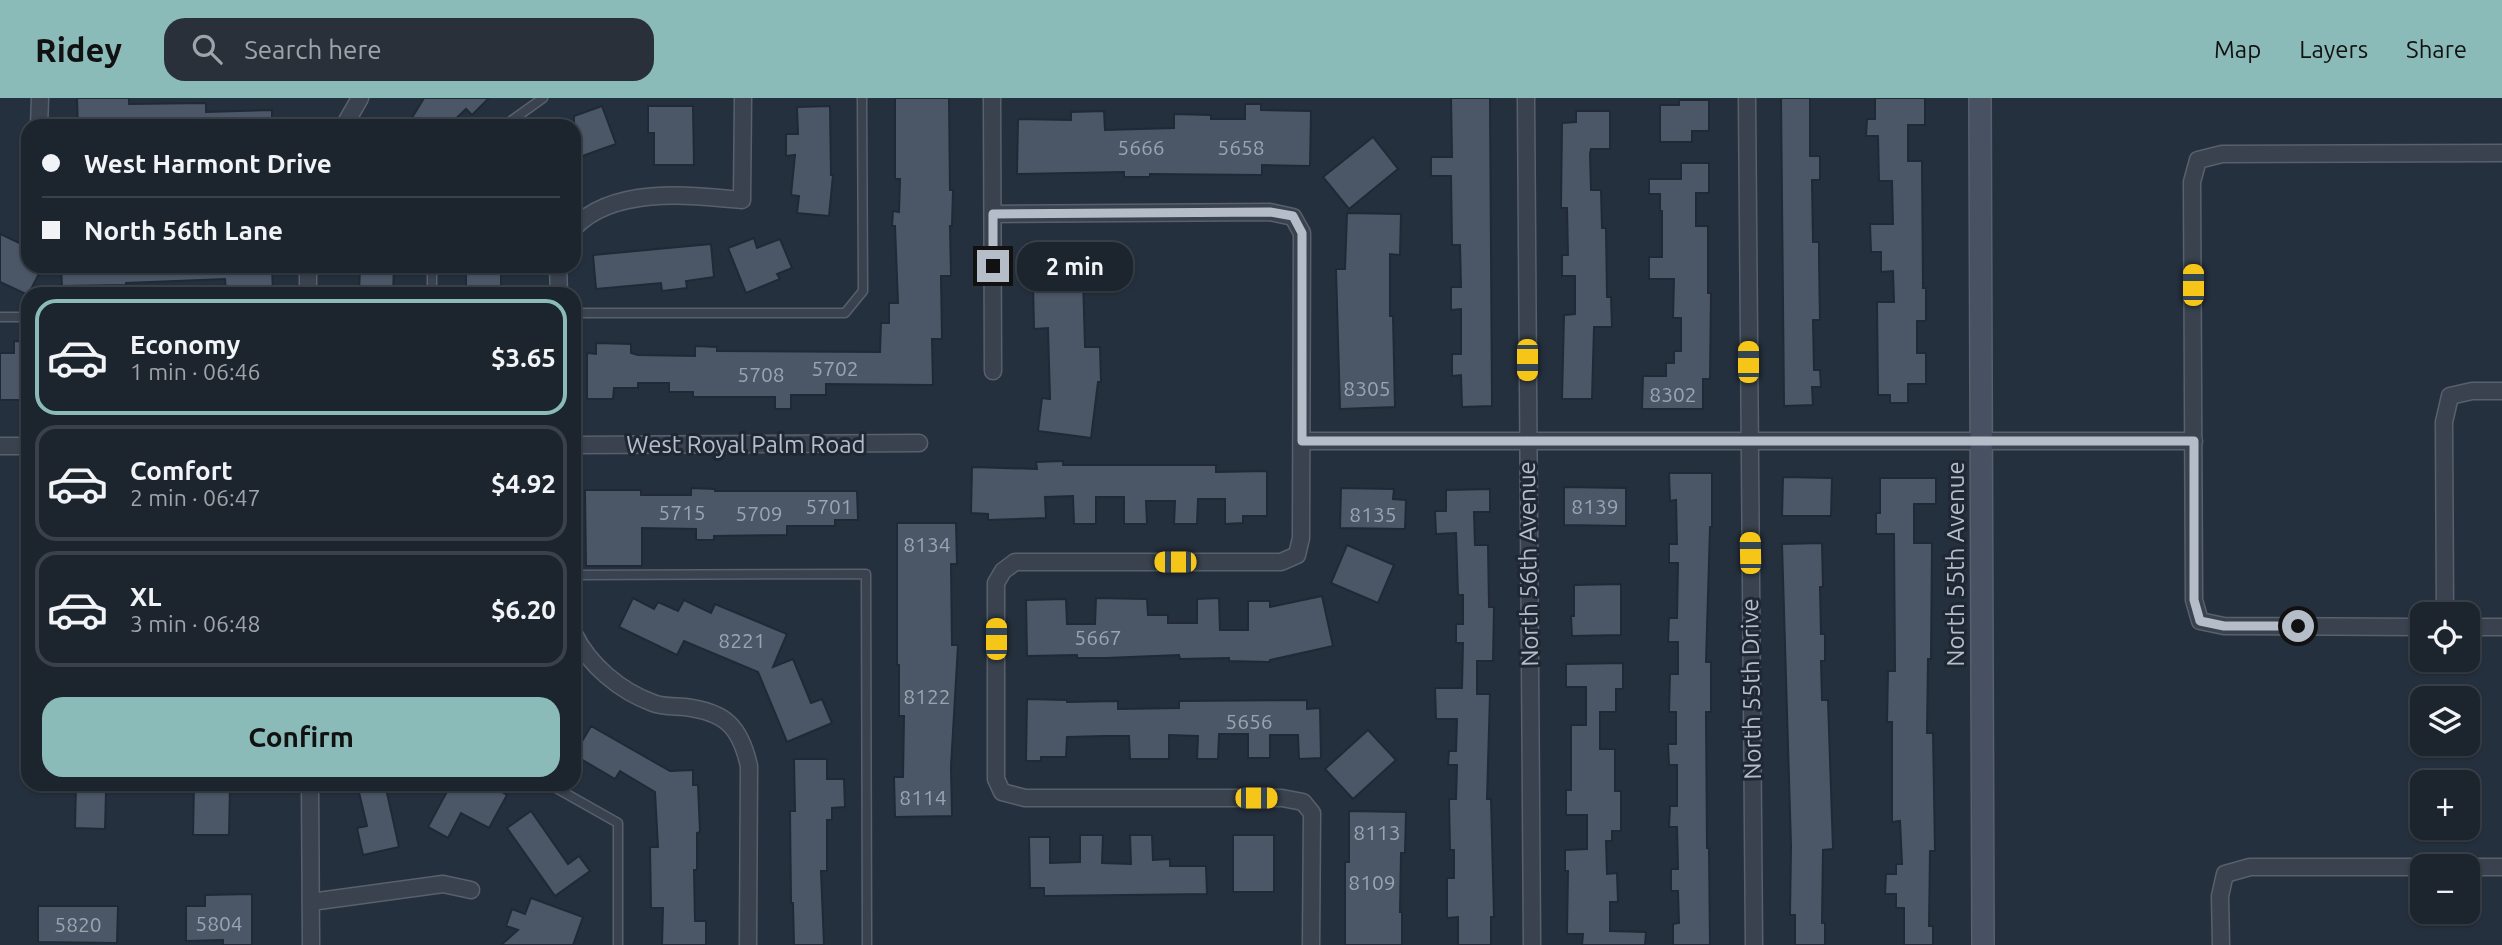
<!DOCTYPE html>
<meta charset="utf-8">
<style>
:root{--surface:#1c242e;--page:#29303a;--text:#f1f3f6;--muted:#a0a4aa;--line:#3a414a;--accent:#8bbbb9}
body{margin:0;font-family:Ubuntu,sans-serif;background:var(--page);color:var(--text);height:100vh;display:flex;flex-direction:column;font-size:26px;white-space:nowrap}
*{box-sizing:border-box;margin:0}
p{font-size:23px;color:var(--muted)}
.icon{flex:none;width:38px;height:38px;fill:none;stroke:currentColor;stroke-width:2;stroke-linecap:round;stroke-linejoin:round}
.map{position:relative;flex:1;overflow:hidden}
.side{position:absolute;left:21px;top:189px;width:560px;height:504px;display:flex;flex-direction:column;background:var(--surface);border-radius:21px;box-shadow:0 2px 5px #0004,0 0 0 2px var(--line)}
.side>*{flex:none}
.banner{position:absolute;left:21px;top:21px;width:560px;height:154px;border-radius:21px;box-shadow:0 2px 5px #0004,0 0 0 2px var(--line);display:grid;align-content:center;height:154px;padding:0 21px;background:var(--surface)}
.tools{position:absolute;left:2410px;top:504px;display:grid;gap:14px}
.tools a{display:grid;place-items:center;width:70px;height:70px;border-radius:14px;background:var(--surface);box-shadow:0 2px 5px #0004,0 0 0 2px var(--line);font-size:35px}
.end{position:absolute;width:32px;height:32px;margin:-16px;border:9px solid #b5bdc9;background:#111;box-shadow:0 0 0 4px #111}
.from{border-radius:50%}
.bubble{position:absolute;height:49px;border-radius:21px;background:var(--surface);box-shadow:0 2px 5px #0004,0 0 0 2px var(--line);font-size:23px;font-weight:700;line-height:49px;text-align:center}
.car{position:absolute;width:21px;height:42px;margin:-21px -10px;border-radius:9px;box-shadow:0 0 5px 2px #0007;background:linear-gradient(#f5c518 24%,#345 0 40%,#f5c518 0 76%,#345 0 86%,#f5c518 0)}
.banner b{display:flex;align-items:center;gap:24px;height:66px;font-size:26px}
.banner b+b{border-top:2px solid var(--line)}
.banner i{width:18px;height:18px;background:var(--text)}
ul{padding:12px 0 0;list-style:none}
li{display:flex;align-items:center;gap:21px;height:116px;margin:0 14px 10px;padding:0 7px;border:4px solid var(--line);border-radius:21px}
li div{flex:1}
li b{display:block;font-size:26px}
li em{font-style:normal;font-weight:700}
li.selected{border-color:var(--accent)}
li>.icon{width:63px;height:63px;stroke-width:1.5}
.primary-button{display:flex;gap:14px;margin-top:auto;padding:14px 21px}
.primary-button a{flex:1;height:80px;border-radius:21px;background:var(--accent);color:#111;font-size:28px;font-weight:700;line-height:80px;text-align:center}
header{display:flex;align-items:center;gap:42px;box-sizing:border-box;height:98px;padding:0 35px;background:var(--accent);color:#111}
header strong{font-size:33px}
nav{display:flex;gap:38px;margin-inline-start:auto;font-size:24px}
.search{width:490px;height:63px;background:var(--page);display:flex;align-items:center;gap:18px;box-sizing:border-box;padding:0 24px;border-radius:21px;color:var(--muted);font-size:26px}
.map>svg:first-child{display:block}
.building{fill:#4b5767;stroke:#202935;stroke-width:2}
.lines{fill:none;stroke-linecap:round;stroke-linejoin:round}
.lane-casing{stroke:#57606c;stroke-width:11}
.street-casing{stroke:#57606c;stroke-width:19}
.secondary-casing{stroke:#57606c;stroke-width:24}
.lane{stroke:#39424e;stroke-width:8}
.street{stroke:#39424e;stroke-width:16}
.secondary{stroke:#475161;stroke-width:21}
.route{stroke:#b5bdc9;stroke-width:9}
.labels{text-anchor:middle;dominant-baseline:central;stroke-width:6;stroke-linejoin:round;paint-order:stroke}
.number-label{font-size:21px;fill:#9aa4b0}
.street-label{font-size:24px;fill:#b5bdc9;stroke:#1e2733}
</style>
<header>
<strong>Ridey</strong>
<div class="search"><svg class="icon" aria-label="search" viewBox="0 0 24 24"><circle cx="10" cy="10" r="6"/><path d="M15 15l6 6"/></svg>Search here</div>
<nav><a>Map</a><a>Layers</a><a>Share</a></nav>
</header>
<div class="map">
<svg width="2502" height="847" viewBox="0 0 2502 847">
<rect width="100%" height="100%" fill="#25303e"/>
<g class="building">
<polygon points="77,0 129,0 129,6 206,5 206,14 272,12 272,28 78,28"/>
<polygon points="424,0 489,0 472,17 466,11 448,28 407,28"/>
<polygon points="895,0 949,0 950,92 953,92 952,128 950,128 951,178 941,178 942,241 932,241 933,287 826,286 826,297 791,297 791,311 775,311 775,299 693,299 693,294 669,294 669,285 638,285 638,290 614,290 613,301 587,301 587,255 596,256 596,245 631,246 631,255 638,257 695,258 695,248 717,249 717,253 880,254 881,225 889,225 889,205 898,205 895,128 892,128 893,113 899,114 900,81 895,81"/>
<polygon points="1451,0 1490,0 1492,308 1462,309 1461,277 1452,278 1452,256 1461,256 1461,211 1451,212 1451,189 1461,189 1460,147 1452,147 1451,78 1431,78 1431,59 1452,59"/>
<polygon points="1781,0 1810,0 1810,58 1820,58 1820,82 1812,82 1813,144 1819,144 1819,162 1820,222 1813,222 1814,272 1820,272 1821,289 1812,289 1813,307 1784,308"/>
<polygon points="1875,0 1925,0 1925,27 1908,27 1908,63 1922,63 1923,190 1926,190 1926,223 1917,223 1917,255 1926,255 1926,286 1908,286 1908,305 1890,305 1890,297 1878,297 1877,204 1894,204 1893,173 1881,174 1881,154 1871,154 1870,126 1893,126 1892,83 1879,83 1878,38 1866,38 1867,21 1875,21"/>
<polygon points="1679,2 1709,2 1709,33 1692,33 1692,44 1660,44 1660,7 1679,7"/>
<polygon points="1245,6 1261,6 1261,12 1311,13 1310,68 1262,67 1262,77 1150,76 1150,79 1124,79 1124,74 1017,76 1018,21 1071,22 1071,14 1104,13 1105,32 1174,30 1174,16 1211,17 1211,21 1245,21"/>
<polygon points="602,8 616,46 574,61 574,18"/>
<polygon points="648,8 693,8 694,67 654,67 654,35 648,35"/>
<polygon points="830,8 831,77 833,77 829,118 797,115 799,98 791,97 795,57 786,58 786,36 798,36 797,9"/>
<polygon points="1576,13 1610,13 1610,51 1591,51 1590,56 1591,92 1601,92 1602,130 1606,130 1607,199 1611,199 1612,229 1594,229 1592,301 1562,301 1564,217 1575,216 1575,178 1562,178 1562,157 1568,157 1567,110 1561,110 1562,25 1576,24"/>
<polygon points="1373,39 1398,71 1349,111 1323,79"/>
<polygon points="1681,65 1709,65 1709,95 1696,95 1696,128 1708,128 1708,195 1711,195 1710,281 1703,281 1703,311 1642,311 1643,278 1666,278 1666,265 1674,265 1674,253 1681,253 1681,220 1673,220 1674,181 1649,181 1649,159 1662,159 1662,113 1660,113 1660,96 1649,96 1649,81 1681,81"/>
<polygon points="1347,115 1401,116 1400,157 1390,156 1390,218 1393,218 1395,309 1340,311 1336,171 1345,171"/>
<polygon points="0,136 28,149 28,168 43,168 28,197 0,184"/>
<polygon points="754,140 757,150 780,141 792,170 777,176 780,181 746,195 728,150"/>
<polygon points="1082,143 1085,249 1100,249 1101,284 1098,284 1091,340 1038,333 1042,300 1050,301 1048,230 1034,231 1033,185 1028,185 1028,144"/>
<polygon points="711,146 714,179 686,183 687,190 662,193 661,185 596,191 593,157"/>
<polygon points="61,168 272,168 273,196 255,196 255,191 226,192 225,181 126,185 126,187 62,188"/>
<polygon points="360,168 394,168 393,196 359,196"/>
<polygon points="466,168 501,168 501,196 466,194"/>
<polygon points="14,243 28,244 28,290 24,290 24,302 0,302 0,255 14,255"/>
<polygon points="1063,363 1063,367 1216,367 1216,374 1267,373 1267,418 1243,418 1243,425 1225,426 1225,401 1198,401 1197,426 1174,426 1175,403 1146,403 1147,426 1124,426 1124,399 1096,399 1096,426 1074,426 1073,398 1045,399 1046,420 988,422 988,416 971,415 972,369 1037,371 1036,364"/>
<polygon points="1669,375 1712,375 1712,429 1710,429 1706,564 1711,564 1711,614 1706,614 1707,750 1709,750 1710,847 1673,847 1673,826 1679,825 1678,793 1671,793 1671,771 1678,771 1677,729 1669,729 1670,708 1677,708 1677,667 1669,667 1668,646 1676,646 1676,614 1669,614 1670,576 1678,576 1678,544 1668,544 1669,520 1677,520 1678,465 1669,465 1669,446 1677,446 1676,402 1670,403"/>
<polygon points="1783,379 1832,380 1831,418 1782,418"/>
<polygon points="1880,380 1936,380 1936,406 1914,406 1914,445 1932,445 1931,561 1928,561 1927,635 1933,635 1935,753 1930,753 1929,828 1933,828 1933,847 1904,847 1904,810 1896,810 1896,796 1885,796 1886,776 1896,776 1896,766 1902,766 1900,723 1892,724 1892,624 1887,624 1888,573 1895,573 1894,436 1876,436 1876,415 1880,415"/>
<polygon points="1564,389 1626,390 1626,428 1564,427"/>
<polygon points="691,390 715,391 715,393 857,393 858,422 835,422 835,428 787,428 787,437 714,438 714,442 696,442 696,431 642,430 642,468 586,468 585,392 641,392 641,397 691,397"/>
<polygon points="1341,390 1394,391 1393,401 1406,402 1405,431 1340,430"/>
<polygon points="1490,391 1490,414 1474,414 1475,447 1488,447 1489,509 1494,509 1493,563 1477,563 1477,596 1490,596 1487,701 1491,701 1494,819 1491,819 1491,847 1458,847 1458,819 1447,820 1447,780 1454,780 1454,752 1450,752 1449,701 1456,701 1457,667 1448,667 1449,653 1456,653 1457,621 1436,621 1435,590 1462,590 1463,545 1456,545 1456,526 1463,526 1463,497 1458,497 1456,435 1436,436 1435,413 1446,413 1446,392"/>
<polygon points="897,425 956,425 957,466 951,466 952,547 958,547 951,668 952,718 895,719 894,679 903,679 904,618 899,618 899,567 897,567"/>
<polygon points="1822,445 1823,489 1820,489 1821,536 1825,536 1825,563 1821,563 1822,602 1828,602 1833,751 1823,752 1822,825 1825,825 1825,847 1795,847 1795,817 1790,817 1791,748 1782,446"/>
<polygon points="1347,447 1394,467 1378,505 1331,485"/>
<polygon points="1621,486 1621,537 1572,538 1571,518 1574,518 1574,487"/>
<polygon points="1322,498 1333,548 1270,562 1270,564 1229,563 1229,560 1180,561 1179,557 1105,560 1077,560 1077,557 1027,558 1026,502 1066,501 1067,526 1095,526 1096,500 1147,501 1148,517 1168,517 1168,525 1197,525 1197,501 1219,500 1220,532 1248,532 1248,503 1270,503 1270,509"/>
<polygon points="633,500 654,511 658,504 678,513 684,502 711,515 715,506 787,536 773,569 793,561 811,605 822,601 832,625 787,644 758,574 684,543 677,557 619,529"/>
<polygon points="1623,565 1623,591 1616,591 1616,614 1600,614 1600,651 1615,651 1615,693 1621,693 1621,733 1612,733 1612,743 1606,743 1607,776 1617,775 1618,804 1610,804 1610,833 1646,834 1645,847 1582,847 1583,836 1567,836 1568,773 1565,773 1565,752 1587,751 1587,717 1566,717 1566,692 1571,692 1571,627 1586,627 1586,589 1566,589 1566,566"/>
<polygon points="1027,601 1067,602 1067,604 1118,603 1118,611 1179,610 1179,603 1307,602 1307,611 1320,610 1321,660 1299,661 1298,637 1270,637 1270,660 1248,660 1248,636 1219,636 1218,661 1197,661 1198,638 1169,637 1169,661 1130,661 1129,638 1104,638 1067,639 1066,659 1041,659 1041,663 1026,663"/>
<polygon points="591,628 670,673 693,672 693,687 698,687 700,734 697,735 697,772 694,772 695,823 706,823 706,847 662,847 663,810 651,810 650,749 658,749 655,694 620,673 615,681 574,657"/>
<polygon points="1368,632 1396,662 1353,701 1325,671"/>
<polygon points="794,661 827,661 827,681 844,681 845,709 832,710 832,722 827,722 827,773 821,773 824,847 794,847 793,805 791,805 790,713 795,713"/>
<polygon points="76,686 91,687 91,693 106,694 105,731 75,730"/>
<polygon points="194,686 230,686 229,737 193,737"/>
<polygon points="357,686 385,686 399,749 363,757 357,730 367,728"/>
<polygon points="451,686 488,686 507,697 489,730 461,715 448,740 428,729"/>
<polygon points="531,713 568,766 579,758 590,773 555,798 507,730"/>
<polygon points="1349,713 1406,714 1405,755 1401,755 1400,814 1402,814 1402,847 1345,847 1345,764 1349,764"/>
<polygon points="1080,737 1103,737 1102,765 1131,766 1130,737 1152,737 1153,762 1170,761 1170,768 1206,768 1207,796 1044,798 1044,790 1030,790 1029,739 1050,739 1050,765 1080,764"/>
<rect x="1233" y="737" width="41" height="57"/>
<polygon points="252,796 252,847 223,847 223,842 186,843 186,808 205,808 205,797"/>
<polygon points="531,800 583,819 573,847 501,847 518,832 506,828 512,811 525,816"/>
<polygon points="38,808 118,808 117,845 38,844"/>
</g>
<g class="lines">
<g class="lane-casing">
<g id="lane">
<polyline points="504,28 543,0"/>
<polyline points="432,196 432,168"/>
<polyline points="574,215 845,215 863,193 862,0"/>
<polyline points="0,219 28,219"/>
<polyline points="574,477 866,476 867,847"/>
<polyline points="549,686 618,725 618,847"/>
</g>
</g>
<g class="street-casing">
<g id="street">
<polyline points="992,0 993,273"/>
<polyline points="1526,0 1532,847"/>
<polyline points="1747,0 1754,847"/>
<polyline points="39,28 40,0"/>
<polyline points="344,28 360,0"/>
<polyline points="993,116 1270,114 1293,119 1302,135 1301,440 1297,457 1281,464 1015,464 1003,473 996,485 996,681 1002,694 1025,700 1282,700 1303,704 1312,715 1311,847"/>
<path d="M574,130C613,88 691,97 742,102L743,0"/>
<polyline points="308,168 308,196"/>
<polyline points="558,168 559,196"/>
<polyline points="1302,343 2194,343"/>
<polyline points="574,347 919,345"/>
<polyline points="0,348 28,348"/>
<polyline points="2445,516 2444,324 2450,298 2472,293 2502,293"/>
<polyline points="2422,529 2224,528 2200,523 2194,502 2192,84 2198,62 2222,56 2502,55"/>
<polyline points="2468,529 2502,529"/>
<path d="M574,536C589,567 620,593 653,605C662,609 675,608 685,609C725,614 740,628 749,668L748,847"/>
<polyline points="310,686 311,847"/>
<polyline points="2468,769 2502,769"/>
<polyline points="311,804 443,786 471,792"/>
<polyline points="2221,847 2220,798 2225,776 2250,769 2422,769"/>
</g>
</g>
<g class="secondary-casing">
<polyline id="secondary" points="1980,0 1983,847"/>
</g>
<use href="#lane" class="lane"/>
<use href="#street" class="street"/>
<use href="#secondary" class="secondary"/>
</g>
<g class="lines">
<polyline class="route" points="993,168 993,116 1270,114 1293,118 1302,135 1302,343 2194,343 2194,502 2200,523 2224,528 2298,528"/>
</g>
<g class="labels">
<g class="number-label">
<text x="1141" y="49">5666</text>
<text x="1241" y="49">5658</text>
<text x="835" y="270">5702</text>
<text x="761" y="276">5708</text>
<text x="1367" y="290">8305</text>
<text x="1673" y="296">8302</text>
<text x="829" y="408">5701</text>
<text x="1595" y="408">8139</text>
<text x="682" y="414">5715</text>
<text x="759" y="415">5709</text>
<text x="1373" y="416">8135</text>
<text x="927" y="446">8134</text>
<text x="1098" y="539">5667</text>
<text x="742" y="542">8221</text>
<text x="927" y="598">8122</text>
<text x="1249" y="623">5656</text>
<text x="923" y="699">8114</text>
<text x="1377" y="734">8113</text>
<text x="1372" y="784">8109</text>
<text x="219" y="825">5804</text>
<text x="78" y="826">5820</text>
</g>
<g class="street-label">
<text x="746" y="346">West Royal Palm Road</text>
<text transform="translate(1528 466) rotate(-91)">North 56th Avenue</text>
<text transform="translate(1955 466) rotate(-90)">North 55th Avenue</text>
<text transform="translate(1751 591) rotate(-91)">North 55th Drive</text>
</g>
</g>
</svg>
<div class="tools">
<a><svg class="icon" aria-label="locate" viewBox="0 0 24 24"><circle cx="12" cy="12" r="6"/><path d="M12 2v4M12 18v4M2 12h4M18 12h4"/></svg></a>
<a><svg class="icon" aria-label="layers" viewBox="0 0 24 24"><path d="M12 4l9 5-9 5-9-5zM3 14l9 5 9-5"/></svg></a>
<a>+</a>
<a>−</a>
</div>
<i class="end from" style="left:2298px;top:528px"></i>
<i class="end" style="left:993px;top:168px"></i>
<div class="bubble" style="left:1017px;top:144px;width:116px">2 min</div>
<i class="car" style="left:2193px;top:187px;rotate:0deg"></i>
<i class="car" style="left:1527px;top:262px;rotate:180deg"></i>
<i class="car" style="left:1748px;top:264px;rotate:0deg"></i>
<i class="car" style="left:1750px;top:455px;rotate:359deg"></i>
<i class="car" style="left:1175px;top:464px;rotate:270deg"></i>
<i class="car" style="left:996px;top:541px;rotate:0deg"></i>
<i class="car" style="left:1256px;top:700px;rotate:90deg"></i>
<div class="banner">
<b><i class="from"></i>West Harmont Drive</b>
<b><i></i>North 56th Lane</b>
</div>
<section class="side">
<ul>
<li class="selected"><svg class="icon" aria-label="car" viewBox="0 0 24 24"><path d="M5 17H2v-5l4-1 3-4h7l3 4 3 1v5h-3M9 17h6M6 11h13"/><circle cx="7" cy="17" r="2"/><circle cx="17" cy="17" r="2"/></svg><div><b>Economy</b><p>1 min · 06:46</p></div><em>$3.65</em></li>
<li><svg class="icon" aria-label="car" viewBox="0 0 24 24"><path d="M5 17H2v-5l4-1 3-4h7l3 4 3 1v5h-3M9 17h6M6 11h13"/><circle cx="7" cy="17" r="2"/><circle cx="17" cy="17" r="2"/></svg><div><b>Comfort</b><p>2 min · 06:47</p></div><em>$4.92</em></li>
<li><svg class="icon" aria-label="car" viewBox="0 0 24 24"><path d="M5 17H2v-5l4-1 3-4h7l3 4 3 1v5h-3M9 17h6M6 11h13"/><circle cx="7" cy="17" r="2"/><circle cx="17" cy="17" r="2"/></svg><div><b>XL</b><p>3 min · 06:48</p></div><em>$6.20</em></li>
</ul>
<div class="primary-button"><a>Confirm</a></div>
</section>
</div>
